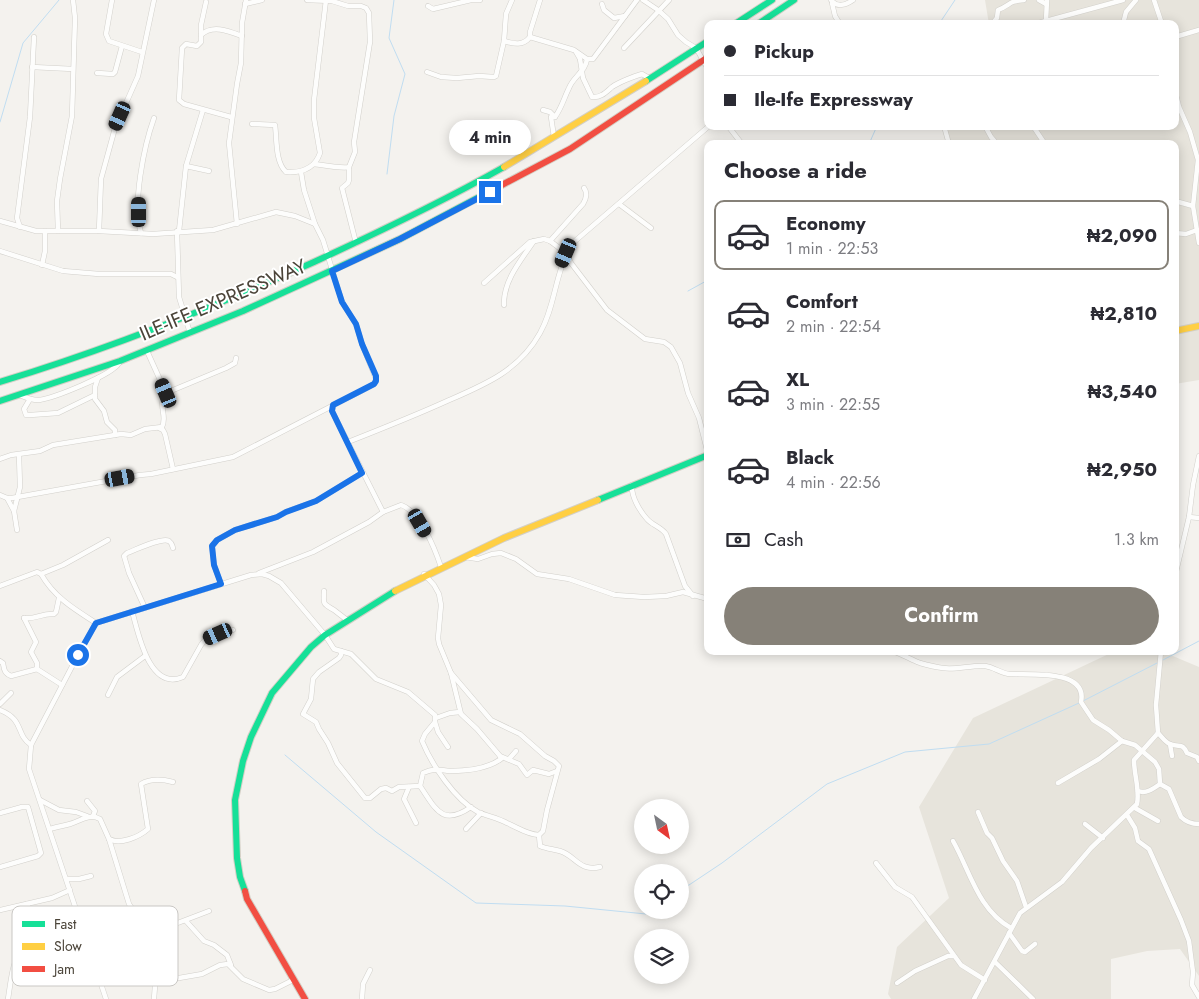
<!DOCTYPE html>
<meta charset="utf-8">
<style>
:root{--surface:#fff;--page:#f7f7f7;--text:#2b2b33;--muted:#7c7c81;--line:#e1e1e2;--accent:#868178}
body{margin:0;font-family:Jost,sans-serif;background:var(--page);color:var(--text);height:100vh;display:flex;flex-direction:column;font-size:19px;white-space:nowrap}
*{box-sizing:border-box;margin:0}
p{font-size:16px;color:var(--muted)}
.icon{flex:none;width:28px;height:28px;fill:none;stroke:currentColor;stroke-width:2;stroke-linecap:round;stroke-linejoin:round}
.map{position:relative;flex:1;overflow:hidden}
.details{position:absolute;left:704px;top:140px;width:475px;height:515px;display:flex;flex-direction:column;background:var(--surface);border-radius:10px;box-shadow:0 2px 12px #0003}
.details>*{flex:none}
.banner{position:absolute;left:704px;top:20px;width:475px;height:110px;border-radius:10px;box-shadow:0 2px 12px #0003;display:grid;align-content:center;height:110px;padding:0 20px;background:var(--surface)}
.needle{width:32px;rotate:147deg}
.tools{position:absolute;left:634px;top:799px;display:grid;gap:10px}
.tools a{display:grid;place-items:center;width:55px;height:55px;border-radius:50%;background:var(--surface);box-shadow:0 2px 12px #0003;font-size:25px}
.end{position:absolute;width:22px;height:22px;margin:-11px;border:6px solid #1a73e8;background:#fff;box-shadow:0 0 0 2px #fff}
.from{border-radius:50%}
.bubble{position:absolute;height:35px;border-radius:18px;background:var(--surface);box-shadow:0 2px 12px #0003;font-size:16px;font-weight:700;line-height:35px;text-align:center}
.car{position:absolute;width:15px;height:30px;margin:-15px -8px;border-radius:6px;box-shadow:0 0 4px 1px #0007;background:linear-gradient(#222 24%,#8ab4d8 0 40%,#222 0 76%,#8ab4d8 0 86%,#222 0)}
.banner b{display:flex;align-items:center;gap:18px;height:48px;font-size:19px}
.banner b+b{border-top:1px solid var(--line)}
.banner i{width:12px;height:12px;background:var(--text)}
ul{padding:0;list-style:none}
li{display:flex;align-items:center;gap:15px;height:70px;margin:0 10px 8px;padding:0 10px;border:2px solid transparent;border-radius:10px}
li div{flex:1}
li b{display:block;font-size:19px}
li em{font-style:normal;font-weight:700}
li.selected{border-color:var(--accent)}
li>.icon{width:45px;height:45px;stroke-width:1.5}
h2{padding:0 20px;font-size:22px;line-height:60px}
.pay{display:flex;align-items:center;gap:12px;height:55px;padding:0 20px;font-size:19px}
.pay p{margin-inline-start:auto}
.action{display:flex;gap:10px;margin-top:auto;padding:10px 20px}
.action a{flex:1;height:58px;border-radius:30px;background:var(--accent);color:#fff;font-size:20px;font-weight:700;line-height:58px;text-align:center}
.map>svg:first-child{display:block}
.residential{fill:#e7e4dc}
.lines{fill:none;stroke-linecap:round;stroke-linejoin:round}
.stream{stroke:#c0ddf1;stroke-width:1}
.street-casing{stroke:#d2d0cb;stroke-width:5.5}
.fast-casing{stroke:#d3cfc5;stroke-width:8}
.slow-casing{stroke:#d3cfc5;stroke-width:8}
.jam-casing{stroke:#d3cfc5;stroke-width:8}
.street{stroke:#fdfdfc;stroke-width:4.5}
.fast{stroke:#16e098;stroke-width:6}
.slow{stroke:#ffcf43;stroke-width:6}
.jam{stroke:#f24e42;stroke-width:6}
.route{stroke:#1a73e8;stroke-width:6}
.labels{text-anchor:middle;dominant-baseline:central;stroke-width:4;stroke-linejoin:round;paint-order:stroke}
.street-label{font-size:20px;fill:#4b4439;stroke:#fff}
.key{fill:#fff;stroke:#c9c7c4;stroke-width:1}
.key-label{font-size:14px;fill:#4b4439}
</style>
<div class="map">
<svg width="1199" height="999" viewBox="0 0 1199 999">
<rect width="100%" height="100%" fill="#f4f2ee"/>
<g class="residential">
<polygon points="985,0 1199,0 1199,380 1175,384 1175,144 952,144 942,126 1175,126 1175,24 989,24"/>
<polygon points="1115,651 1161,651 1199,667 1199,976 1180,949 1147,951 1111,959 1111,999 891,999 888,994 897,947 949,898 919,807 973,718"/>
</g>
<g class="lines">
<g class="stream">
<polyline points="939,24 955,0"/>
<polyline points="0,122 23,43 59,0"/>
<polyline points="869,144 877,126"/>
<polyline points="387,174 394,116 405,74 389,38 394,0"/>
<polyline points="688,291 708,280"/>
<polyline points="1163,660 1199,641"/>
<polyline points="1083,701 1159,662"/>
<polyline points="285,755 376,832 476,903 565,906 646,914 651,910"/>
<polyline points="680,891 722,863 827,784 905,752 989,744 1079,703"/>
</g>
<g class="street-casing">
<g id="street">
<polyline points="112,0 106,34 109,41 142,52"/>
<polyline points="307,0 332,1 348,6 361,6 366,8 369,13 370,42 354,142 355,152 349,167 349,180 348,183 342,188 356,243"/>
<polyline points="643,0 658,10 668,19 678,35 686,42 696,48 708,69"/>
<path d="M831,0C837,8 846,5 853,0"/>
<polyline points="1039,0 1046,4"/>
<polyline points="1154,0 1162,24"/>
<polyline points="206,2 201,25 201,42 197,46 186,44 182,48 179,100 184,104 231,117"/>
<polyline points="832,3 835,16 840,24"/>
<polyline points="245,4 262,0"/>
<polyline points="602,4 604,10 614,18 625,16"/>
<polyline points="428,6 433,9 471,0 480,0"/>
<polyline points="1046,21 1047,0"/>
<path d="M992,24L997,18L998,10C1011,5 1008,1 1024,0"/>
<polyline points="1035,24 1123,0"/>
<polyline points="1123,24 1126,12 1136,0"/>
<path d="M201,35C212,24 229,31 242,36"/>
<polyline points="530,37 574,50 587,59 593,59 637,0"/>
<polyline points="1175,37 1199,30"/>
<path d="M504,41C514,44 523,46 530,37V32L540,0"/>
<polyline points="624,48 669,0"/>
<path d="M576,52L580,59L583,78L592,97C601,98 606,92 612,87C619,82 635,76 642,74L649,78"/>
<polyline points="32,67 73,69"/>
<polyline points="427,72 441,77 457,78 479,76 494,77 496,76 504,41 506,14 512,0"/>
<polyline points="97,73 113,74 115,72 122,46"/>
<polyline points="1175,91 1179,107 1190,132 1198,160 1193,206 1199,243"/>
<polyline points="543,110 550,112 555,117"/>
<path d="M252,124L275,125C277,139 275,162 286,172C302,173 315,168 320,153L314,118V100L326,0"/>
<polyline points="728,126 742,144"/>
<polyline points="944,126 949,144"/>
<polyline points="985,126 991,137 997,144"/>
<polyline points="1033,126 1045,144"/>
<polyline points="1096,126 1096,127"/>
<path d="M554,137L551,117H555C562,107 564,98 569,88C573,77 586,71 587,59"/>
<path d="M314,164C321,165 344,169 349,167"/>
<polyline points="186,166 209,171"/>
<polyline points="301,172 304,190 315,224"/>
<polyline points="1175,201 1193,206"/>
<polyline points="619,204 651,228"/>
<polyline points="0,221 36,231 58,231"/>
<polyline points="237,224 229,143 237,84 241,63 242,23 246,0"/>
<polyline points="20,227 17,218 30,117 34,37"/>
<polyline points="99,231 101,179 115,128 138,76 154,0"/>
<polyline points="177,231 179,297 190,333"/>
<polyline points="179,231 186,166 203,110"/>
<path d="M141,233C132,204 144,146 154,118"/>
<polyline points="1175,233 1186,234 1197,230"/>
<path d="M550,241L583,204C586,199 588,193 584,188"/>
<polyline points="0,251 63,271 99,274 171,274 177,277"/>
<polyline points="42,265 45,251 45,231"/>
<polyline points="484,283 530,242 544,239 550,241 566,253 571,263 607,310 645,339 664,342 671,347 680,363 688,393 699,418 708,454"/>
<path d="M504,305C503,281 521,260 534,241"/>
<polyline points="147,351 166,393"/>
<polyline points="98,378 95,387 95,399 104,411 107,422 115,430 115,435"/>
<path d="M20,395C26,398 32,400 39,400C54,398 112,375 119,363"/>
<polyline points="30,399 24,409 26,415 30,415 58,413 95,395"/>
<polyline points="333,405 332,411 383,512"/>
<polyline points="159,428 163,430 165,434 173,469"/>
<path d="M348,442C381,429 414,416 447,401C484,385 519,371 540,333C557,303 554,269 575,241L709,126"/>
<path d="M0,459L11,455L40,451L53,445L121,434L131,435L145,429L162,427C168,416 157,406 166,393L226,368L235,363L236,358"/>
<path d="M632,485C631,496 639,510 647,519C652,525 661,527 666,534L685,586L693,596"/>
<polyline points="0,495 7,498 12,498 140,475 151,474 233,457 361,391 374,384 376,379 362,344 356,324 342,302 323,240 315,224 295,216 276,212 213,230 153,234 99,231 58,231 57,201 60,179 72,116 75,18 73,0"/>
<polyline points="7,498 14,511"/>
<polyline points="1189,517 1199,518"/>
<polyline points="17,530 14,511 20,487 19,455"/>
<polyline points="465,557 478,559 492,554 501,553 516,559 537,574 569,579 615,595 644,597 666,596 683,592 708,599"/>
<path d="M259,573L313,552L369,522L383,512L401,505C420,511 435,549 441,567"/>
<polyline points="41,574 63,565 108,540"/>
<polyline points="424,574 434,585 439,594 441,605 438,638 439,644 451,673 461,714 477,729 500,756 519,764 527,775 533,770 549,774 557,771"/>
<polyline points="1175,576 1189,517 1193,485 1199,456"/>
<polyline points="221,584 214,565 212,546 217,540 235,530 277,517 285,512 316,501 362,473"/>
<path d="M0,586L37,572L41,574C54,597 74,609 96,623L251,575L262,574L269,576L281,583L325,635L334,649L351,654L376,679L408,692L435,715V722L425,734L422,741C432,765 455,800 478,812C487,816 498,818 507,823C519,828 526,834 539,835"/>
<path d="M324,591C323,604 323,604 334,610C338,613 343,617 347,620"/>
<path d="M145,608L129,573L124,556L127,553C135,550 162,537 169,541C172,543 172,545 173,548"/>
<path d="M132,611C138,632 149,692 183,677L201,645L205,640L233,630"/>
<polyline points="24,618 36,642 31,652 37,663 37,669"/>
<path d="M24,618C35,620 42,613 54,614L56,612L59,598"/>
<polyline points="96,623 78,655 31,745 29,769 106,999"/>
<path d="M341,651V655L339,658L319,672L313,679L311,699L303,714L316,722L319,729L328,743L337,763L365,798H370L381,789L386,788L392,791L399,787L420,786L423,773C435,768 438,770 450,771C467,771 487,769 501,759L500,756"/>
<path d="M892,651C902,654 910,659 920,663C927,665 935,667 943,668C956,670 971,665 985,666C994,667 1002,674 1010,674C1030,675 1088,669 1081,702L1093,720L1109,730L1122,741L1135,745L1155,762L1159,769L1160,784C1153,789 1146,794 1138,791"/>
<path d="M0,661L3,663C4,669 4,673 11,676L37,669L62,685"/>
<path d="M451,673L491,720L520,734L545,756L554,761L559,766L547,810L543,831L539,835L540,846C547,849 553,849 560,851C575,855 579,872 600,867"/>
<polyline points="108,695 117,677 145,656"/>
<polyline points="0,704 11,693"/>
<path d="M0,710C25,720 15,734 31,745"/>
<polyline points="436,718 450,713 460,712"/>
<polyline points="435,722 438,732 448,747"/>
<path d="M1158,733C1162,737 1165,742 1170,744C1180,748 1182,742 1187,753L1197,757L1199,761"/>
<polyline points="1170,744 1172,756"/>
<polyline points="509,759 516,751"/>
<polyline points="1058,783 1099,759 1122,741"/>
<path d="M1160,784L1169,789L1181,817C1186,822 1192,824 1199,824"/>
<path d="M420,786C436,809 442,827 471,807"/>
<polyline points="409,787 404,799 416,823"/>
<polyline points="40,800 59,810 76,812 87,816"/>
<polyline points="87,801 95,811 93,816"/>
<polyline points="1135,808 1158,821"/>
<polyline points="978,812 987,833 992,838 1003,861 1017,881 1026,907"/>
<polyline points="0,813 22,807 28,807 41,853 38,856 0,867"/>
<polyline points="1127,815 1135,828 1138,841 1149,849 1181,920 1189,941 1193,972 1192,985 1199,997"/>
<polyline points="1085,824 1103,838"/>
<path d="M50,829C56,827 63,826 70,824C81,821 89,813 100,819L109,839L129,904L138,917L157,924H175L209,911"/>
<polyline points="466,829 481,813"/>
<path d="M109,839C120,845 139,837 148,829L141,784C151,778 162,779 173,782"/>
<path d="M953,841C970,871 978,910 1011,928"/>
<polyline points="876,863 895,887 912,897 961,965 985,980"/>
<polyline points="67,879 79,879 91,876"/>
<polyline points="27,904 36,931 39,952 49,968"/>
<polyline points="0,910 52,898 70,890"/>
<polyline points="186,921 204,941 214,945 227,955 231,965"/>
<polyline points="1009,933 1022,951 1025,952 1035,944"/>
<polyline points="995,962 1033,999"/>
<polyline points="96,964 148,971 166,976 179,978 202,974 220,965 228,964 243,979 269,990 275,989 293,980"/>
<polyline points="897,983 915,971 948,956 953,956"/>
<path d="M8,999C11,980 12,962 23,946C26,941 32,936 36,931"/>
<polyline points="154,999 156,973"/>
<polyline points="362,999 363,984 370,970"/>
<path d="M974,999L1020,913L1062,882L1091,848L1137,804C1140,790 1134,775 1134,760L1158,733L1156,705L1161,651"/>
</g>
</g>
<g class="fast-casing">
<g id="fast">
<polyline points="735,24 772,0"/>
<polyline points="758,24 794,0"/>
<polyline points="646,81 708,41"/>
<path d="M0,382C108,349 212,308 314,262C379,232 442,202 504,167"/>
<polyline points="0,401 120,361 243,311 400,239 500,186"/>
<polyline points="598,500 708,455"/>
<polyline points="245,891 240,877 237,858 235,800 243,761 251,737 272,693 311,647 325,635 395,591"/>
</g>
</g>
<g class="slow-casing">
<g id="slow">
<polyline points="504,167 646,81"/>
<polyline points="1175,331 1199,326"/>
<polyline points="395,591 504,538 598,500"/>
</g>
</g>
<g class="jam-casing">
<g id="jam">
<polyline points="500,186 570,149 708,57"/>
<polyline points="245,891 247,899 305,999"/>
</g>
</g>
<use href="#street" class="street"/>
<use href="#fast" class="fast"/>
<use href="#slow" class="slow"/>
<use href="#jam" class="jam"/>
</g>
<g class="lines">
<polyline class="route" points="78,655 96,623 221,584 214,565 212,546 217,540 235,530 277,517 286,512 316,501 362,473 332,411 333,405 374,384 376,381 376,376 362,344 356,324 342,302 332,271 400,239 490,192"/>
</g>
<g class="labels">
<g class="street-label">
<text transform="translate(223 300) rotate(-23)">ILE-IFE EXPRESSWAY</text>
</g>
</g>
<rect x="12" y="906" width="166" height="80" rx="8" class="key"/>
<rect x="22" y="921" width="23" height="6" fill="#16e098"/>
<rect x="22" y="943" width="23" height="7" fill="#ffcf43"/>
<rect x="22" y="966" width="23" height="6" fill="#f24e42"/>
<g class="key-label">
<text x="54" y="929">Fast</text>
<text x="54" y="951">Slow</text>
<text x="54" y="974">Jam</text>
</g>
</svg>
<div class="tools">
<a><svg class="needle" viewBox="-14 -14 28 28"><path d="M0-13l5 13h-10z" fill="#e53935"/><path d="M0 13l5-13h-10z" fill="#7c7c81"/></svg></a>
<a><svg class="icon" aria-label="locate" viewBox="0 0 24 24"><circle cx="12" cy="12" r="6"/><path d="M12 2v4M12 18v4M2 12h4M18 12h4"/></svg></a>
<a><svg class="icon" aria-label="layers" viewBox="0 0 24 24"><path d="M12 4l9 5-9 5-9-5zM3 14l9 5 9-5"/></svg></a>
</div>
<i class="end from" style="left:78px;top:655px"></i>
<i class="end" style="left:490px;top:192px"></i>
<div class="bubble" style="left:449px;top:120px;width:82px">4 min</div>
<i class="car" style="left:120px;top:116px;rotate:204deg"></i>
<i class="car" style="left:139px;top:212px;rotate:0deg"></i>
<i class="car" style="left:566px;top:253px;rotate:203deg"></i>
<i class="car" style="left:166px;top:393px;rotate:337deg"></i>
<i class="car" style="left:120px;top:478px;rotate:80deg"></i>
<i class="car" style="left:420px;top:523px;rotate:150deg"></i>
<i class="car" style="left:218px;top:634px;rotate:246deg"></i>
<div class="banner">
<b><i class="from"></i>Pickup</b>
<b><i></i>Ile-Ife Expressway</b>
</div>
<section class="details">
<h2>Choose a ride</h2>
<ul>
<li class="selected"><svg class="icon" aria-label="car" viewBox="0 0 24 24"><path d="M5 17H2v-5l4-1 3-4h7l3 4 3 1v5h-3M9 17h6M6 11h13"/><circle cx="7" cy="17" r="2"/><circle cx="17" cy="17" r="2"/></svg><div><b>Economy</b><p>1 min · 22:53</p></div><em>₦2,090</em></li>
<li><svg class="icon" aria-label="car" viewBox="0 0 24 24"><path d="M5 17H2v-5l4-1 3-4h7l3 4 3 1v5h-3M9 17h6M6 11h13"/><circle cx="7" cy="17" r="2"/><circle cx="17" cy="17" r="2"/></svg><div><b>Comfort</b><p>2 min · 22:54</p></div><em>₦2,810</em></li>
<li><svg class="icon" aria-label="car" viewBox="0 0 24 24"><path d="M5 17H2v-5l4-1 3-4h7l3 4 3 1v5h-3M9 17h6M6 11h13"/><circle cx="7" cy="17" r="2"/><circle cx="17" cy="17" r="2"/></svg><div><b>XL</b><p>3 min · 22:55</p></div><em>₦3,540</em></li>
<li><svg class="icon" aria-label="car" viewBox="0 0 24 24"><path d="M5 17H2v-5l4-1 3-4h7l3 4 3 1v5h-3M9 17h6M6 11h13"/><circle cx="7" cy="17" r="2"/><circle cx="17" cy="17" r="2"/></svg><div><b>Black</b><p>4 min · 22:56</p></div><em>₦2,950</em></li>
</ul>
<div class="pay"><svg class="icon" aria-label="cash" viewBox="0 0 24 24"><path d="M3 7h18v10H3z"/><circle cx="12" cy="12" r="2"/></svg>Cash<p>1.3 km</p></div>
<div class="action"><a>Confirm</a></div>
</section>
</div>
